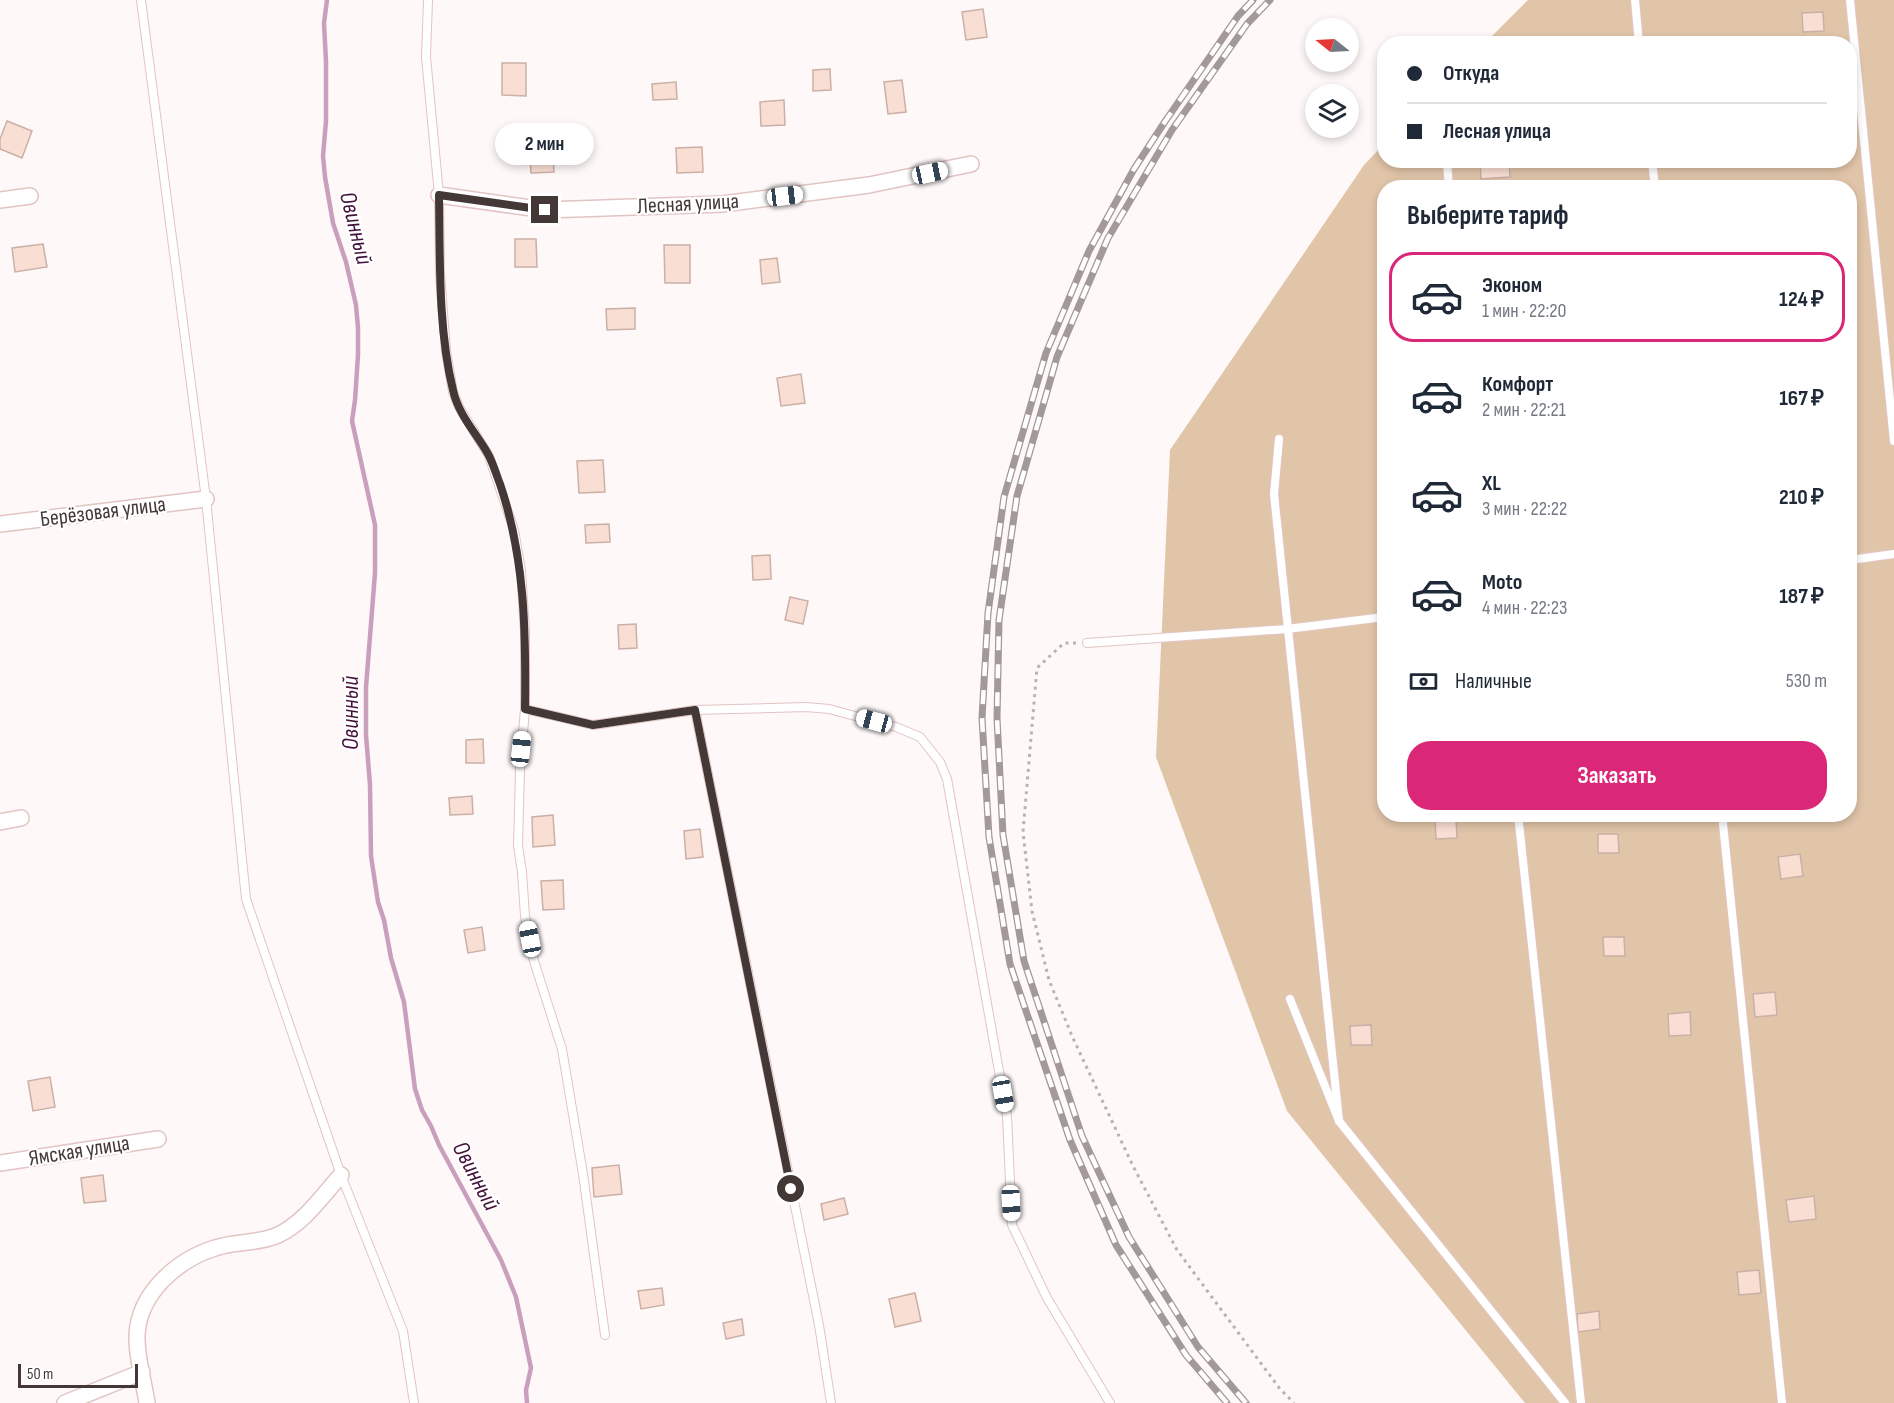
<!DOCTYPE html>
<html lang="ru">
<meta charset="utf-8">
<style>
:root{--surface:#fff;--page:#f6f6f7;--text:#1f2937;--muted:#747a83;--line:#e0e1e3;--accent:#db2777}
body{margin:0;font-family:"Sofia Sans Condensed",sans-serif;background:var(--page);color:var(--text);height:100vh;display:flex;flex-direction:column;font-size:22px;white-space:nowrap}
*{box-sizing:border-box;margin:0}
p{font-size:20px;color:var(--muted)}
.icon{flex:none;width:33px;height:33px;fill:none;stroke:currentColor;stroke-width:2;stroke-linecap:round;stroke-linejoin:round}
.map{position:relative;flex:1;overflow:hidden}
.panel{position:absolute;left:1377px;top:180px;width:480px;height:642px;display:flex;flex-direction:column;background:var(--surface);border-radius:24px;box-shadow:0 3px 9px #0003}
.panel>*{flex:none}
.hud{position:absolute;left:1377px;top:36px;width:480px;height:132px;border-radius:24px;box-shadow:0 3px 9px #0003;display:grid;align-content:center;height:132px;padding:0 30px;background:var(--surface)}
.needle{width:39px;rotate:288deg}
.tools{position:absolute;left:1305px;top:18px;display:grid;gap:12px}
.tools a{display:grid;place-items:center;width:54px;height:54px;border-radius:50%;background:var(--surface);box-shadow:0 3px 9px #0003;font-size:30px}
.scale{position:absolute;left:18px;bottom:15px;width:120px;box-sizing:border-box;padding-left:6px;border:3px solid #443837;border-top:0;font-size:16px;line-height:21px;white-space:nowrap;color:#443837;-webkit-text-stroke:4px #fff;paint-order:stroke}
.end{position:absolute;width:27px;height:27px;margin:-14px;border:8px solid #443837;background:#fff;box-shadow:0 0 0 3px #fff}
.from{border-radius:50%}
.bubble{position:absolute;height:42px;border-radius:21px;background:var(--surface);box-shadow:0 3px 9px #0003;font-size:20px;font-weight:700;line-height:42px;text-align:center}
.car{position:absolute;width:18px;height:36px;margin:-18px -9px;border-radius:8px;box-shadow:0 0 4px 2px #0007;background:linear-gradient(#fff 24%,#345 0 40%,#fff 0 76%,#345 0 86%,#fff 0)}
.hud b{display:flex;align-items:center;gap:21px;height:57px;font-size:22px}
.hud b+b{border-top:2px solid var(--line)}
.hud i{width:15px;height:15px;background:var(--text)}
ul{padding:0;list-style:none}
li{display:flex;align-items:center;gap:18px;height:90px;margin:0 12px 9px;padding:0 18px;border:3px solid transparent;border-radius:24px}
li div{flex:1}
li b{display:block;font-size:22px}
li em{font-style:normal;font-weight:700}
li.current{border-color:var(--accent)}
li>.icon{width:54px;height:54px;stroke-width:1.5}
h2{padding:0 30px;font-size:27px;line-height:72px}
.pay{display:flex;align-items:center;gap:15px;height:66px;padding:0 30px;font-size:22px}
.pay p{margin-inline-start:auto}
.cta{display:flex;gap:12px;margin-top:auto;padding:12px 30px}
.cta a{flex:1;height:69px;border-radius:24px;background:var(--accent);color:#fff;font-size:24px;font-weight:700;line-height:69px;text-align:center}
.map>svg:first-child{display:block}
.green{fill:#e1c5a9;fill-rule:evenodd}
.lines{fill:none;stroke-linecap:round;stroke-linejoin:round}
.stream{stroke:#ca9fbe;stroke-width:4.5}
.building{fill:#f9ded3;stroke:#cab0a6;stroke-width:1.5}
.lane-casing{stroke:#e2c5c3;stroke-width:10}
.street-casing{stroke:#e2c5c3;stroke-width:18}
.path{stroke:#bab2b1;stroke-width:3;stroke-dasharray:3 4.5;stroke-linecap:butt}
.lane{stroke:#fff;stroke-width:8}
.street{stroke:#fff;stroke-width:15}
.rail-casing{stroke:#a29998;stroke-width:7}
.rail{stroke:#fff;stroke-width:4.5;stroke-dasharray:14;stroke-linecap:butt}
.route{stroke:#443837;stroke-width:8}
.labels{text-anchor:middle;dominant-baseline:central;stroke-width:4.5;stroke-linejoin:round;paint-order:stroke}
.street-label{font-size:22px;fill:#443837;stroke:#fff}
.water-label{font-size:24px;font-style:italic;fill:#44113b;stroke:#fff}
</style>
<div class="map">
<svg width="1894" height="1403" viewBox="0 0 1894 1403">
<rect width="100%" height="100%" fill="#fef8f8"/>
<path class="green" d="M1528,0H1894V1403H1525L1287,1111L1156,757L1170,450L1364,165L1384,144V160H1850V44L1485,43ZM1384,188H1850V814H1384Z"/>
<g class="lines">
<polyline class="stream" points="327,0 324,23 326,62 326,121 323,156 325,177 333,223 346,262 356,305 358,328 358,355 355,400 352,421 375,525 375,573 366,687 366,735 370,785 371,856 378,902 384,920 391,958 404,1002 415,1089 422,1110 431,1126 439,1145 501,1260 516,1297 531,1368 526,1390 527,1403"/>
</g>
<g class="building">
<polygon points="983,9 987,37 966,40 962,12"/>
<polygon points="1823,12 1824,31 1803,32 1802,13"/>
<polygon points="502,63 526,63 526,96 502,95"/>
<polygon points="830,69 831,90 813,91 813,70"/>
<polygon points="902,80 906,112 888,114 884,82"/>
<polygon points="676,82 677,99 653,100 652,84"/>
<polygon points="784,100 785,125 761,126 760,102"/>
<polygon points="7,121 32,131 22,158 0,149 0,139"/>
<polygon points="552,139 554,172 531,173 529,140"/>
<polygon points="702,147 703,172 677,173 676,148"/>
<polygon points="1480,160 1509,160 1510,177 1481,179"/>
<polygon points="515,239 536,239 537,267 515,267"/>
<polygon points="43,244 47,267 15,272 12,248"/>
<polygon points="664,245 690,245 690,283 665,283"/>
<polygon points="777,258 780,282 762,284 760,260"/>
<polygon points="635,308 635,329 607,330 606,309"/>
<polygon points="801,374 805,403 781,406 777,378"/>
<polygon points="603,460 605,492 579,493 577,461"/>
<polygon points="609,524 610,542 586,543 585,525"/>
<polygon points="770,555 771,579 753,580 752,556"/>
<polygon points="790,597 808,601 803,624 785,620"/>
<polygon points="636,624 637,648 619,649 618,625"/>
<polygon points="483,739 484,763 466,763 466,740"/>
<polygon points="472,796 473,814 450,815 449,798"/>
<polygon points="553,815 555,845 533,847 532,817"/>
<polygon points="1456,819 1457,838 1436,839 1435,820"/>
<polygon points="700,829 703,857 686,859 684,831"/>
<polygon points="1598,834 1618,834 1619,853 1598,853"/>
<polygon points="1800,854 1803,876 1781,879 1778,857"/>
<polygon points="563,880 564,909 543,910 541,881"/>
<polygon points="482,927 485,950 468,953 464,930"/>
<polygon points="1603,937 1624,937 1625,956 1604,956"/>
<polygon points="1775,992 1777,1015 1755,1017 1753,994"/>
<polygon points="1690,1012 1691,1035 1669,1036 1668,1014"/>
<polygon points="1371,1025 1372,1045 1351,1045 1350,1026"/>
<polygon points="50,1077 55,1107 33,1111 28,1081"/>
<polygon points="619,1165 622,1194 594,1197 592,1168"/>
<polygon points="103,1175 106,1201 84,1203 81,1178"/>
<polygon points="1814,1196 1816,1219 1789,1222 1786,1200"/>
<polygon points="844,1198 848,1214 824,1220 821,1204"/>
<polygon points="1759,1270 1761,1293 1739,1295 1737,1272"/>
<polygon points="662,1288 664,1305 641,1309 638,1291"/>
<polygon points="915,1293 921,1321 895,1327 889,1299"/>
<polygon points="1599,1311 1600,1329 1578,1332 1577,1314"/>
<polygon points="742,1319 744,1335 726,1339 723,1323"/>
</g>
<g class="lines">
<g class="lane-casing">
<g id="lane">
<polyline points="141,0 206,499 246,899 341,1175 403,1331 414,1403"/>
<polyline points="428,0 426,57 439,195 440,274 446,351 453,392 459,407 489,456 514,530 521,570 525,632 525,709 593,725 695,710 806,707 829,709 896,727 920,737 940,762 947,779 1007,1116 1012,1225 1047,1298 1110,1403"/>
<polyline points="1635,0 1639,44"/>
<polyline points="1850,0 1894,441"/>
<polyline points="1652,160 1655,188"/>
<polyline points="1447,162 1449,188"/>
<polyline points="1279,439 1274,494 1339,1121"/>
<polyline points="1850,560 1894,554"/>
<polyline points="1087,643 1287,629 1384,617"/>
<polyline points="525,709 520,770 518,846 522,872 525,916 534,961 562,1049 583,1174 605,1335"/>
<polyline points="695,710 819,1325 831,1403"/>
<polyline points="1518,814 1581,1403"/>
<polyline points="1722,814 1782,1403"/>
<polyline points="1290,999 1339,1121 1565,1403"/>
</g>
</g>
<g class="street-casing">
<g id="street">
<polyline points="439,195 545,210 722,204 869,185 971,164"/>
<polyline points="0,200 30,196"/>
<polyline points="0,524 206,499"/>
<polyline points="0,822 21,818"/>
<polyline points="0,1163 158,1139"/>
<polyline points="65,1403 142,1372"/>
<path d="M147,1403C144,1382 136,1356 137,1335C139,1293 177,1260 215,1248C235,1241 258,1244 278,1235C304,1223 322,1196 341,1175"/>
</g>
</g>
<polyline class="path" points="1076,643 1064,643 1037,668 1023,832 1032,911 1049,980 1072,1036 1133,1166 1177,1250 1280,1389 1294,1403"/>
<use href="#lane" class="lane"/>
<use href="#street" class="street"/>
<g class="rail-casing">
<g id="rail">
<polyline points="1227,1403 1186,1355 1116,1245 1070,1140 1010,964 989,837 982,718 988,613 1004,497 1046,353 1089,251 1134,169 1164,123 1238,16 1253,0"/>
<polyline points="1246,1403 1198,1347 1129,1237 1082,1136 1024,961 1003,835 997,718 999,620 1017,496 1057,357 1108,238 1172,130 1247,24 1270,0"/>
</g>
</g>
<use href="#rail" class="rail"/>
</g>
<g class="lines">
<path class="route" d="M545,210L439,195C440,258 438,329 453,390C458,414 476,433 488,454C493,463 496,474 500,484C525,558 526,631 525,709L593,725L695,710L791,1189"/>
</g>
<g class="labels">
<g class="street-label">
<text transform="translate(688 204) rotate(-3)">Лесная улица</text>
<text transform="translate(103 512) rotate(-7)">Берёзовая улица</text>
<text transform="translate(79 1151) rotate(-9)">Ямская улица</text>
</g>
<g class="water-label">
<text transform="translate(356 228) rotate(76)">Овинный</text>
<text transform="translate(350 713) rotate(-90)">Овинный</text>
<text transform="translate(476 1176) rotate(62)">Овинный</text>
</g>
</g>
</svg>
<div class="tools">
<a><svg class="needle" viewBox="-14 -14 28 28"><path d="M0-13l5 13h-10z" fill="#e53935"/><path d="M0 13l5-13h-10z" fill="#747a83"/></svg></a>
<a><svg class="icon" aria-label="layers" viewBox="0 0 24 24"><path d="M12 4l9 5-9 5-9-5zM3 14l9 5 9-5"/></svg></a>
</div>
<div class="scale">50 m</div>
<i class="end from" style="left:791px;top:1189px"></i>
<i class="end" style="left:545px;top:210px"></i>
<div class="bubble" style="left:495px;top:123px;width:99px">2 мин</div>
<i class="car" style="left:930px;top:173px;rotate:78deg"></i>
<i class="car" style="left:785px;top:196px;rotate:83deg"></i>
<i class="car" style="left:874px;top:721px;rotate:285deg"></i>
<i class="car" style="left:521px;top:749px;rotate:6deg"></i>
<i class="car" style="left:530px;top:939px;rotate:349deg"></i>
<i class="car" style="left:1003px;top:1094px;rotate:170deg"></i>
<i class="car" style="left:1011px;top:1203px;rotate:177deg"></i>
<div class="hud">
<b><i class="from"></i>Откуда</b>
<b><i></i>Лесная улица</b>
</div>
<section class="panel">
<h2>Выберите тариф</h2>
<ul>
<li class="current"><svg class="icon" aria-label="car" viewBox="0 0 24 24"><path d="M5 17H2v-5l4-1 3-4h7l3 4 3 1v5h-3M9 17h6M6 11h13"/><circle cx="7" cy="17" r="2"/><circle cx="17" cy="17" r="2"/></svg><div><b>Эконом</b><p>1 мин · 22:20</p></div><em>124 ₽</em></li>
<li><svg class="icon" aria-label="car" viewBox="0 0 24 24"><path d="M5 17H2v-5l4-1 3-4h7l3 4 3 1v5h-3M9 17h6M6 11h13"/><circle cx="7" cy="17" r="2"/><circle cx="17" cy="17" r="2"/></svg><div><b>Комфорт</b><p>2 мин · 22:21</p></div><em>167 ₽</em></li>
<li><svg class="icon" aria-label="car" viewBox="0 0 24 24"><path d="M5 17H2v-5l4-1 3-4h7l3 4 3 1v5h-3M9 17h6M6 11h13"/><circle cx="7" cy="17" r="2"/><circle cx="17" cy="17" r="2"/></svg><div><b>XL</b><p>3 мин · 22:22</p></div><em>210 ₽</em></li>
<li><svg class="icon" aria-label="car" viewBox="0 0 24 24"><path d="M5 17H2v-5l4-1 3-4h7l3 4 3 1v5h-3M9 17h6M6 11h13"/><circle cx="7" cy="17" r="2"/><circle cx="17" cy="17" r="2"/></svg><div><b>Moto</b><p>4 мин · 22:23</p></div><em>187 ₽</em></li>
</ul>
<div class="pay"><svg class="icon" aria-label="cash" viewBox="0 0 24 24"><path d="M3 7h18v10H3z"/><circle cx="12" cy="12" r="2"/></svg>Наличные<p>530 m</p></div>
<div class="cta"><a>Заказать</a></div>
</section>
</div>
